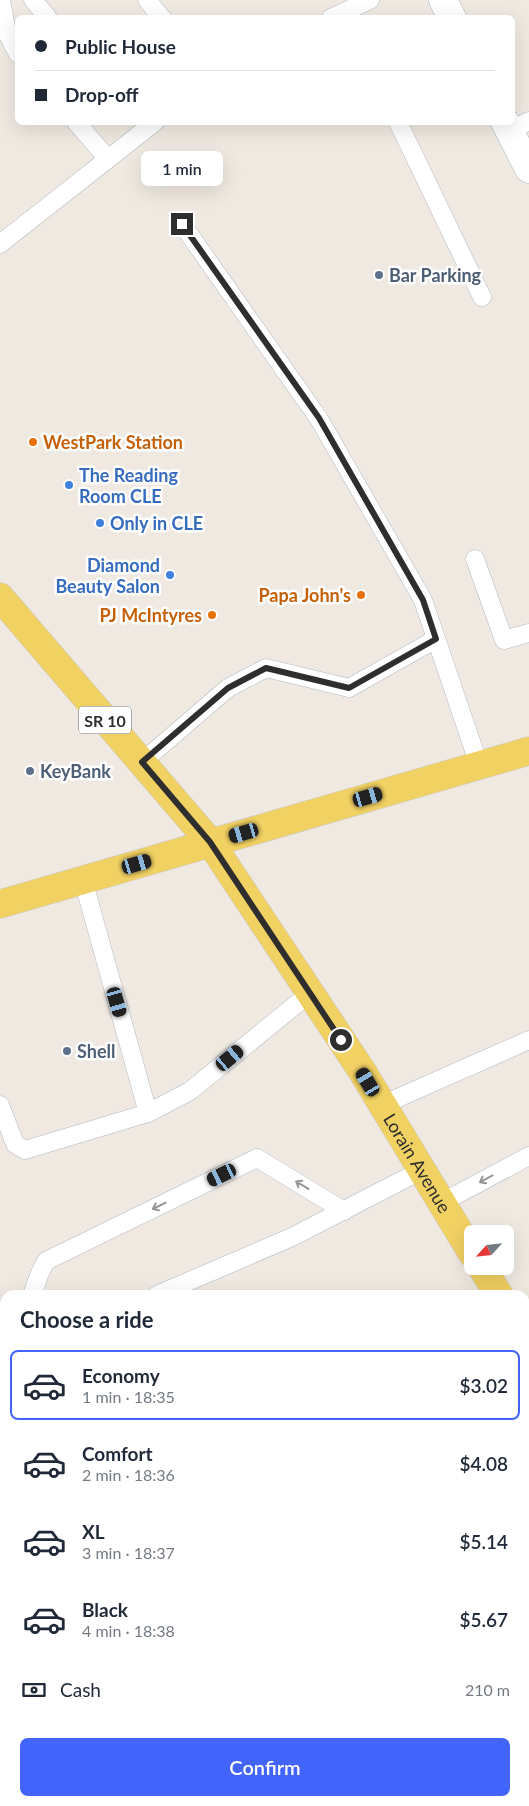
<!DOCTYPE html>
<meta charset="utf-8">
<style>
:root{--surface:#fff;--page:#f6f6f7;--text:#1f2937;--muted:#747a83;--line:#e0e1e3;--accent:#4264fb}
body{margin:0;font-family:Lato,sans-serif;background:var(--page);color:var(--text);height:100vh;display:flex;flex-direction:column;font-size:19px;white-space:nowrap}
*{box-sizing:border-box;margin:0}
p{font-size:16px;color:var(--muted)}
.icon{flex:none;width:28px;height:28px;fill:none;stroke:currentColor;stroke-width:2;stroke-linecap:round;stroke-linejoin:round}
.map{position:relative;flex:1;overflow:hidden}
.side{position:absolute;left:0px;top:1290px;width:530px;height:516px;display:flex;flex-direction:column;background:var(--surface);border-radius:15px 15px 0 0;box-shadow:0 5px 20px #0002}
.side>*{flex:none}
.top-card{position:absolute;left:15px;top:15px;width:500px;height:110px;border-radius:8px;box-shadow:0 5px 20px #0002;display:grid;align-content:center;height:110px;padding:0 20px;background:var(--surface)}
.needle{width:32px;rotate:243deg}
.fabs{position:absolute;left:464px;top:1225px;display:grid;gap:10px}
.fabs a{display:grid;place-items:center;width:50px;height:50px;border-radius:8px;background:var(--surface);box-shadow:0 5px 20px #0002;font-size:25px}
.end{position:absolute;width:22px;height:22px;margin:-11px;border:6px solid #2e2e2e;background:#fff;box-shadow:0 0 0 2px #fff}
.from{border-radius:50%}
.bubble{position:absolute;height:35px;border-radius:8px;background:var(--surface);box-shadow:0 5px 20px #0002;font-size:16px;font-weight:600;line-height:35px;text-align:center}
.car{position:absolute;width:15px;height:30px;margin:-15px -8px;border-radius:6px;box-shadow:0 0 4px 1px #0007;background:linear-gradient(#222 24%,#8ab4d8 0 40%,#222 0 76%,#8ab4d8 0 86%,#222 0)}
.top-card b{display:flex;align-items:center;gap:18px;height:48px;font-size:19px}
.top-card b+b{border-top:1px solid var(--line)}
.top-card i{width:12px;height:12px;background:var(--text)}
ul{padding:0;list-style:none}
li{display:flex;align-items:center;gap:15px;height:70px;margin:0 10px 8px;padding:0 10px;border:2px solid transparent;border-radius:8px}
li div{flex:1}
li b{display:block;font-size:19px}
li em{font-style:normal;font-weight:600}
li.active{border-color:var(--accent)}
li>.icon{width:45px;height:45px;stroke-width:1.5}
h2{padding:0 20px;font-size:22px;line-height:60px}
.pay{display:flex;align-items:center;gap:12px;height:55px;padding:0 20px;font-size:19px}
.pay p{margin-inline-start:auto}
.action{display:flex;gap:10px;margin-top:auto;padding:10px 20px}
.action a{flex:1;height:58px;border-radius:8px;background:var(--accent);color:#fff;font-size:20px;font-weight:600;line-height:58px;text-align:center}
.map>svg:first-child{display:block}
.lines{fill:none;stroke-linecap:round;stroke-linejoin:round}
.service-casing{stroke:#b4b7c1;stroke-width:19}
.minor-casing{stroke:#b4b7c1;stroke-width:29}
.primary-casing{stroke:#c9c9c9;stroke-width:29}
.service{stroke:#fff;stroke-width:18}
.minor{stroke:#fff;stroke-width:28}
.primary{stroke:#f2d163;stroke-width:28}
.oneway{stroke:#969696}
.route{stroke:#2e2e2e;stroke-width:6}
.service-dot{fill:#5c6f8a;stroke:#fff;stroke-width:2}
.food-dot{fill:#e8710a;stroke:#fff;stroke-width:2}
.shop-dot{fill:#3f7fe0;stroke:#fff;stroke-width:2}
.labels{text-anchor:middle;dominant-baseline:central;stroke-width:5;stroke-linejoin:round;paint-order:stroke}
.shield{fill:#fff;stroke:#6d6d6d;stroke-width:1}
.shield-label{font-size:16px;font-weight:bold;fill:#2e2e2e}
.service-label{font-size:18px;font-weight:bold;fill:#4e5e75;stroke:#fff;text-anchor:start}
.food-label{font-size:18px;font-weight:bold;fill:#c56008;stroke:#fff;text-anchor:end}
.shop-label{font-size:18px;font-weight:bold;fill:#366cbe;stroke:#fff;text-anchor:start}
.street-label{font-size:18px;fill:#2e2e2e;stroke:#fff}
</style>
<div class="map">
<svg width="529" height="1806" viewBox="0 0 529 1806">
<rect width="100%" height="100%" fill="#efe9e1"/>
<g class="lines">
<g class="service-casing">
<g id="service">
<polyline points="1,0 7,33 18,54"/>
<polyline points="33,0 48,18"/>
<polyline points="147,0 162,18"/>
<polyline points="331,18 370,0"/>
<polyline points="76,122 108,159"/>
<polyline points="398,122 482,297"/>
<polyline points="509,131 529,121"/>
<polyline points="182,224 319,419 423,600 479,765"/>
<polyline points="0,244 155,122"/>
<polyline points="475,559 504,640 529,633"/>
<polyline points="142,762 228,688 266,668 349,688 436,639"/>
<polyline points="83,880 148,1113"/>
<polyline points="0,1105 15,1144 25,1150 148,1113 190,1091 310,993"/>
<polyline points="382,1105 529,1040"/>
<polyline points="441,1203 529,1156"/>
<polyline points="32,1295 40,1273 46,1261 257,1158 344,1211"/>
<polyline points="157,1295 292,1237 422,1170"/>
<polyline points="525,1326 529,1324"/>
<polyline points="0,1350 5,1349"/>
<polyline points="525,1558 529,1555"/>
<polyline points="136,1806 145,1801"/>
</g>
</g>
<g class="minor-casing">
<g id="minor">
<polyline points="443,0 452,18"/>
<polyline points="505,122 529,169"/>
</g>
</g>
<g class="primary-casing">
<g id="primary">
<path id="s1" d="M0,597L210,842L362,1071L472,1253"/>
<polyline points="0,904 529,751"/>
<polyline points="481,1266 499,1295"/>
<polyline points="525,1351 527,1380 529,1384"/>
</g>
</g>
<use href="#service" class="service"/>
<use href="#minor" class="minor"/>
<use href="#primary" class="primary"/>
</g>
<defs><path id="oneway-shaft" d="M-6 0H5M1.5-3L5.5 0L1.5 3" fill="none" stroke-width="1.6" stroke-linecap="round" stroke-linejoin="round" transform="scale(1.25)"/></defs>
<g class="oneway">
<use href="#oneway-shaft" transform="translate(486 1179) rotate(152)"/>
<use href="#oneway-shaft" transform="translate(302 1185) rotate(-149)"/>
<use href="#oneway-shaft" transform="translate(159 1206) rotate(154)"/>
</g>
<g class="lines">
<polyline class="route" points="182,224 319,418 423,600 436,639 349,688 266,668 228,688 142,762 210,842 341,1040"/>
</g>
<g class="service-dot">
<circle cx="379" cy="275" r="5"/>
<circle cx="30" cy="771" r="5"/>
<circle cx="67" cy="1051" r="5"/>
</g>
<g class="food-dot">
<circle cx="33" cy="442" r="5"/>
<circle cx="361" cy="595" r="5"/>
<circle cx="212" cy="615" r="5"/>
</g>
<g class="shop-dot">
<circle cx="69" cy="485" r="5"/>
<circle cx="100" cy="523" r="5"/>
<circle cx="170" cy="575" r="5"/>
</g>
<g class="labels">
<rect class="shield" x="79" y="706.5" width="52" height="27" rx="4"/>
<g class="shield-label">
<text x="105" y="720">SR 10</text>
</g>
<g class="service-label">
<text x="389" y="275">Bar Parking</text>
<text x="40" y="771">KeyBank</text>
<text x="77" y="1051">Shell</text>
</g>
<g class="food-label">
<text x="43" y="442" text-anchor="start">WestPark Station</text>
<text x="351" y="595">Papa John's</text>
<text x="202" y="615">PJ McIntyres</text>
</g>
<g class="shop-label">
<text x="79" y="475">The Reading<tspan x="79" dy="21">Room CLE</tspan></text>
<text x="110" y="523">Only in CLE</text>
<text x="160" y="565" text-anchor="end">Diamond<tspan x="160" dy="21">Beauty Salon</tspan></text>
</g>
<g class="street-label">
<text stroke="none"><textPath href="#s1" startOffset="705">Lorain Avenue</textPath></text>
</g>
</g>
</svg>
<div class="fabs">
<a><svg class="needle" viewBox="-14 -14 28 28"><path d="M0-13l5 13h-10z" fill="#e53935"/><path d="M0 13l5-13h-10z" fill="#747a83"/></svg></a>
</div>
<i class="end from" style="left:341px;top:1040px"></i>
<i class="end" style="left:182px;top:224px"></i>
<div class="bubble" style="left:141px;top:151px;width:82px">1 min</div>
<i class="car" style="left:368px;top:797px;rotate:74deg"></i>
<i class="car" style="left:244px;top:833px;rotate:254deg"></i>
<i class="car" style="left:137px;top:864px;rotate:74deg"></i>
<i class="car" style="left:117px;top:1002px;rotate:164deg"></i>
<i class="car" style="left:230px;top:1058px;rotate:50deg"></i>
<i class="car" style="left:368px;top:1082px;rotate:329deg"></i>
<i class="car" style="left:222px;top:1175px;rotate:244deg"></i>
<div class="top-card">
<b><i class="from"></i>Public House</b>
<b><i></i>Drop-off</b>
</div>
<section class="side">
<h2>Choose a ride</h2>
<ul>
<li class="active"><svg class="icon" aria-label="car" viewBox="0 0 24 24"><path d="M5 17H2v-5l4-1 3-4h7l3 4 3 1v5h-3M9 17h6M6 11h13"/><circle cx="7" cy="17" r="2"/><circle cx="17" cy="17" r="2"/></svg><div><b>Economy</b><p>1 min · 18:35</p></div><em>$3.02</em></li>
<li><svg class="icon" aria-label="car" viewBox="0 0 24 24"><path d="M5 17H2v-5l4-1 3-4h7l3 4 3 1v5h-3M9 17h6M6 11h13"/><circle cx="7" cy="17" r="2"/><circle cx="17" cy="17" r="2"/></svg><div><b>Comfort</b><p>2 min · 18:36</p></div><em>$4.08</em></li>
<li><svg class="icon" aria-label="car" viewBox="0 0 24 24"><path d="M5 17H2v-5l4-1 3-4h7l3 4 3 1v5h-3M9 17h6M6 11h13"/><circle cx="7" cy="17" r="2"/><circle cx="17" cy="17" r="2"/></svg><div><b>XL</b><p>3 min · 18:37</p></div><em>$5.14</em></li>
<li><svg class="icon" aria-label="car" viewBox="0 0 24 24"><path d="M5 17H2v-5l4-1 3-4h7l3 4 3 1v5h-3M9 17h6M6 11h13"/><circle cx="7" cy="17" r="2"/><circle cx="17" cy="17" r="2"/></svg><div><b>Black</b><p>4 min · 18:38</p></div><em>$5.67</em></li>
</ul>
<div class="pay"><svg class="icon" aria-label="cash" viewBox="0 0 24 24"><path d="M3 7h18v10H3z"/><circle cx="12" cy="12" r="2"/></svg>Cash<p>210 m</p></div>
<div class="action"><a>Confirm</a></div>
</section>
</div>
